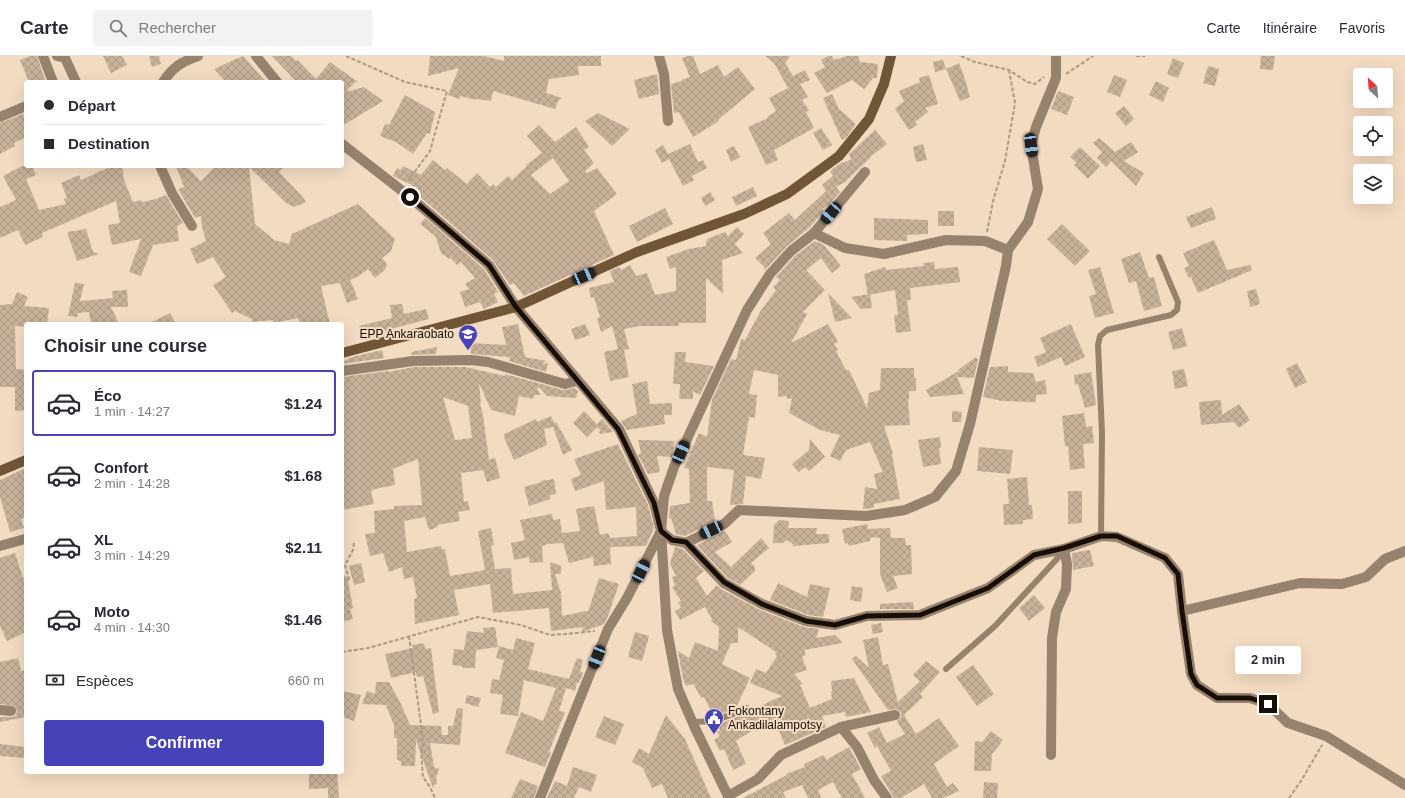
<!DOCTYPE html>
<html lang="fr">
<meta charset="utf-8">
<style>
:root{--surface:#fff;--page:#f2f2f3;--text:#2b2b33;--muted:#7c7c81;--line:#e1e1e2;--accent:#4643b9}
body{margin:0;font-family:Arial,sans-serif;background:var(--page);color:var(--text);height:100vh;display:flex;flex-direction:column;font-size:15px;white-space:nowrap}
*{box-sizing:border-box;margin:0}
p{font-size:13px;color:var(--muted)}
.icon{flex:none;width:22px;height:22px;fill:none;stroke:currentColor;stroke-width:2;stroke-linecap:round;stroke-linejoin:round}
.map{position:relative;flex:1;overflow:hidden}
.drawer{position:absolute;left:24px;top:266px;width:320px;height:452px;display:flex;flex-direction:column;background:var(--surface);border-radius:4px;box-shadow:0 4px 16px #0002}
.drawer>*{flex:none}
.guide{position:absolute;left:24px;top:24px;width:320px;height:88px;border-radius:4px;box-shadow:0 4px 16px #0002;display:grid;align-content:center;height:88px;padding:0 20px;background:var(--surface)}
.needle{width:26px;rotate:334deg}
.controls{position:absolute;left:1353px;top:12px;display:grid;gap:8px}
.controls a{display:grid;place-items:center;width:40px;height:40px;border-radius:4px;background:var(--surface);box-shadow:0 4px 16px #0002;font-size:20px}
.end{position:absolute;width:18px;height:18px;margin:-9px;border:5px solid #170f07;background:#fff;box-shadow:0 0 0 2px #fff}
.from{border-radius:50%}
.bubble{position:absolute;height:28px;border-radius:4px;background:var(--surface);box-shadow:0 4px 16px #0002;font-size:13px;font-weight:700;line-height:28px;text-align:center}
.car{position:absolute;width:12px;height:24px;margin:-12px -6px;border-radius:5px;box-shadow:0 0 3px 1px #0007;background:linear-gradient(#222 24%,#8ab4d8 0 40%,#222 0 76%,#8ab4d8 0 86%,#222 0)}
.guide b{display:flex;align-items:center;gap:14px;height:38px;font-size:15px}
.guide b+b{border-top:1px solid var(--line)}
.guide i{width:10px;height:10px;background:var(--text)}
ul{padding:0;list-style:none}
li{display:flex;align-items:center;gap:12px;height:66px;margin:0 8px 6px;padding:0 12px;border:2px solid transparent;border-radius:4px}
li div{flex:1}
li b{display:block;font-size:15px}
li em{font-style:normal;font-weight:700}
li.on{border-color:var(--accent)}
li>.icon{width:36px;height:36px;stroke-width:1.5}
h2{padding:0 20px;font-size:18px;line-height:48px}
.pay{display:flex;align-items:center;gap:10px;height:44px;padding:0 20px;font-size:15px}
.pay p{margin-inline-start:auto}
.action{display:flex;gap:8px;margin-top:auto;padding:8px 20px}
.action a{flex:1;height:46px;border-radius:4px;background:var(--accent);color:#fff;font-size:16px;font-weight:700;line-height:46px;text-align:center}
header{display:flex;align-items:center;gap:24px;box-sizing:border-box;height:56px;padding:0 20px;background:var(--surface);border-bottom:1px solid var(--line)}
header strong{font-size:19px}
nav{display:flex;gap:22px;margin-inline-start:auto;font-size:14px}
.search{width:280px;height:36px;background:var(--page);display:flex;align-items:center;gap:10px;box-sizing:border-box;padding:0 14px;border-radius:4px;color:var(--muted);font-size:15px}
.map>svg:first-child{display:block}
.building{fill:url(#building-cross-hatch);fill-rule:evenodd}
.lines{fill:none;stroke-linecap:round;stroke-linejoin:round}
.path{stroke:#ac9985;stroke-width:2;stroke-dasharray:4 2;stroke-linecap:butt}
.lane{stroke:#96826d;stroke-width:6}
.street{stroke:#96826d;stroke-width:10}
.secondary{stroke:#715537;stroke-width:10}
.route{stroke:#170f07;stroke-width:5}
.labels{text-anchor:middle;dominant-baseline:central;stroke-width:4;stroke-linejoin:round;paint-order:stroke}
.poi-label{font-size:12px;fill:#170f07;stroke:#f3dbc2;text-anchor:end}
</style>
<header>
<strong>Carte</strong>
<div class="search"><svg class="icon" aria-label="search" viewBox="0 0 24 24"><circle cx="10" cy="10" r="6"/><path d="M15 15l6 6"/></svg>Rechercher</div>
<nav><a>Carte</a><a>Itinéraire</a><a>Favoris</a></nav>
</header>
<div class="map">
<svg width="1405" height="742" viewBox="0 0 1405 742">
<defs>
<pattern id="building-cross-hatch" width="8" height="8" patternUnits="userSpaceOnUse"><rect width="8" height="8" fill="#c9b29a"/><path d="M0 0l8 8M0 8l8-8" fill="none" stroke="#ac9883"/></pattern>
</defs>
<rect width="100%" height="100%" fill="#f3dbc2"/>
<g class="building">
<polygon points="30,0 37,0 45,24 40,26 29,26 20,4"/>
<polygon points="103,0 122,0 127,9 111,17"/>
<polygon points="149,0 159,0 161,8 152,11"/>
<polygon points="243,0 266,26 226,26 214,13"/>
<polygon points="272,0 291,0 296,5 298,4 316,23 330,6 358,26 355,26 346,36 364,31 383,45 342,70 342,26 297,26"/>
<polygon points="430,0 484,0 504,5 504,0 601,0 601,10 578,10 579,19 549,23 546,37 562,42 558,45 555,53 493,35 491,45 475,43 475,44 461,40 459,43 448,39 459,12 428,20"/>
<polygon points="688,0 693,0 700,18 718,9 724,21 738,11 755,33 718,64 719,65 693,81 679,56 674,57 671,28 682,25 681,24 690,21 682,2"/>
<polygon points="765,0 790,0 785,7 793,20 805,14 810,24 800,28 808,41 802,44 809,54 806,56 814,72 774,94 778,104 766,109 748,71 768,62 767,61 776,55 769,42 788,32 774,7"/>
<polygon points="828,0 832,0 834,4 847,0 858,0 860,6 878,8 877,22 873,22 864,33 852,24 827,37 814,17 825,11 821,4"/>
<polygon points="1261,0 1275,0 1273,14 1260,13"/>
<polygon points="1173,2 1184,7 1178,22 1167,18"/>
<polygon points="943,4 946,13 935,16 933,6"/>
<polygon points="959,7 964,20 970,41 960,45 946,13"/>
<polygon points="1208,10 1219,13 1215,30 1203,27"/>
<polygon points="657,18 659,38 639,43 634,24"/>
<polygon points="929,19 938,48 925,52 928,56 915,66 917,69 909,74 895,53 904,45 899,35 920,26 919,22"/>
<polygon points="1114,19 1127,24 1120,41 1107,36"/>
<polygon points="1156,25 1169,32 1163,46 1149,39"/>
<polygon points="1058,35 1074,41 1067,59 1051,53"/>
<polygon points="832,38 839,53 856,68 846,82 842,84 823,42"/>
<polygon points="405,39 435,56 430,78 427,77 413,98 396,86 380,80 385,68 389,69"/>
<polygon points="1124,50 1134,63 1126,70 1115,57"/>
<polygon points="26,57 26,81 14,87 15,90 0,98 0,67"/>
<polygon points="598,57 630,73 612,90 585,65"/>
<path d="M539,69L555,86L576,71L589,91L584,94L594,107L585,115L587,117L597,112L617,138L594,155L614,199L524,240L514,227L510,229L493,204L410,132L412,129L393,120L397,112L401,114L403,110L421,119L433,104L445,114L447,112L467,128L477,117L490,131L493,128L496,131L508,120L512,124L527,110L526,109L542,97L527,80ZM553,102L569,125L550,138L531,119Z"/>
<polygon points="821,72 832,89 823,94 813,77"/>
<polygon points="875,74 887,88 870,101 871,101 845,126 836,131 840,136 830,147 822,153 824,155 809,172 787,190 765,214 764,214 765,212 755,202 771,188 763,177 789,157 795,164 826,135 822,129 833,120 830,115 842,106 844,107 851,103 849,98"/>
<polygon points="1099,82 1115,96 1131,86 1138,96 1124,105 1144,117 1136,130 1111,105 1106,111 1097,102 1102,96 1093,87"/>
<polygon points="690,88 698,106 703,104 707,112 692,120 694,124 683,130 669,103 662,107 655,94 663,89 668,98"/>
<polygon points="923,88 927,104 916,106 913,91"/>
<polygon points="734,90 740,101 731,106 726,94"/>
<polygon points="1080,91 1100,110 1088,123 1074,109 1077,107 1070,101"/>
<polygon points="22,110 32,110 36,119 26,123 39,154 66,148 64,143 67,142 61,127 79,119 81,124 112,110 122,110 124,124 133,146 141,144 142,146 156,143 166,139 183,167 177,170 179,185 153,189 141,220 129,216 141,183 112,189 108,169 120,167 116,145 42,177 43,181 25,189 18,174 0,182 0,151 16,144 3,120"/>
<polygon points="176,110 186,110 201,125 216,110 285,110 279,116 302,140 306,146 294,151 286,147 249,111 255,168 274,184 289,188 292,178 358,148 395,183 391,195 382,202 387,208 385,214 375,222 368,213 359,220 350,224 358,243 347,247 340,227 321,230 330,268 300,268 298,262 273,267 273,264 252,266 252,263 235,255 232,257 213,229 226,221 213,201 197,208 190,193 206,185 202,171 201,160 195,162 178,133 184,131"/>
<polygon points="753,131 757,140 736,150 732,141"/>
<polygon points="710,136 715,144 705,150 701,142"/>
<polygon points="1212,151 1216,163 1191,172 1186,161"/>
<polygon points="665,152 673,168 637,186 629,170"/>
<rect x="938" y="155" width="16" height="15"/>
<polygon points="425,162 484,213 498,236 494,238 498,246 484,253 480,246 465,251 460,236 469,233 465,228 475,222 461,206 457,209 451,202 449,203 441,197 436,181 420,168"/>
<polygon points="874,162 928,164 928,178 907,179 907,185 874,184"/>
<polygon points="1062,168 1090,195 1075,210 1047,183"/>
<polygon points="737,171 744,178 735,188 743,197 722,204 723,238 706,222 706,267 679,267 679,270 639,270 624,273 629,293 624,294 629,321 610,325 604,296 618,293 612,270 601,276 597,263 600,261 594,241 591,242 589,232 614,226 610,215 619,211 621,214 630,209 636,220 647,217 655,239 676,235 676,211 670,213 666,201 689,193 706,190 707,183 725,176 728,180"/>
<polygon points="86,173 93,196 99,198 77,205 67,176"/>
<polygon points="1214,184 1227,214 1250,209 1252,214 1198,237 1191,221 1189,222 1184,212 1189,210 1183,197"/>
<polygon points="815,185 824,189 841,210 832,217 821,202 806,214 825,234 803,256 807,258 791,287 828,268 838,286 834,288 838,294 836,295 846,314 849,314 867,352 869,337 880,334 881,312 914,312 914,322 916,322 916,335 909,335 909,343 908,343 910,369 884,370 893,398 892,398 900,443 874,448 874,452 863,453 865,431 877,433 874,418 883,416 870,386 846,394 840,405 830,400 840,379 820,374 789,357 792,342 787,343 787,340 778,341 778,319 754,314 749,338 757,339 755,362 749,361 743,399 765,402 761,423 746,420 743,448 730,449 734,414 707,411 707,445 712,445 715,465 685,480 676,478 671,462 669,462 670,450 690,447 689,413 684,412 699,377 707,381 712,344 731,303 736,304 741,283 745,284 760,256 776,234 773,231 780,224 776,221 795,200"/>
<polygon points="1140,196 1149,222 1154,221 1162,250 1144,255 1136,225 1129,227 1121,203"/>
<polygon points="934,206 935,213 958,211 960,226 910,232 911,244 907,244 911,275 896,277 894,259 898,259 895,234 868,239 864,218 885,211 886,214 924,210 923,207"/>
<polygon points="1100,211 1114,257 1095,262 1089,240 1096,238 1088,214"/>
<polygon points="75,227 84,228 80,245 113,242 112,235 127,234 128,251 111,251 119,268 91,268 89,256 78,257 77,261 68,260"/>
<polygon points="1256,233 1260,248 1250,251 1247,235"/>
<polygon points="17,236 28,241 24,250 49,252 47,268 26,268 26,271 15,270 16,313 26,314 26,354 15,355 15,331 0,331 0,249 12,248"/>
<polygon points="828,237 852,262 835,266"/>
<polygon points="870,238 872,252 861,253 851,241"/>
<polygon points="402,248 404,258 426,253 429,263 376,277 363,282 359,270 392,262 390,249"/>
<polygon points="170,257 176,268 148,268"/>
<polygon points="518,268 525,301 546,305 542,308 548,307 546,316 509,305 510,301 471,298 471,287 506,289 502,271"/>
<polygon points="585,268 590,279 575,284 571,273"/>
<polygon points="1071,268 1085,301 1065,310 1061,301 1038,311 1034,301 1046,296 1040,282"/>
<polygon points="1182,272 1187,290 1173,294 1168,276"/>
<polygon points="437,291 436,298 411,299 411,296"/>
<polygon points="382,294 384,302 342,308 342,306 352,301"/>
<polygon points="675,296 686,296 685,306 714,310 700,339 693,335 693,343 679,343 680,328 673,328"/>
<polygon points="976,301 978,304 974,322 957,321 964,338 930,341 926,334 959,315 958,314"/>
<polygon points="1297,307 1307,326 1295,332 1286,313"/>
<polygon points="1008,310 1008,316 1033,317 1036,326 1045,324 1047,338 1036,339 1036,346 1002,345 983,341 990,311"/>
<path d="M414,311H465L505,320V318L563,334L575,332L578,335L576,342L561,341L547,340L539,331L537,333L541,339H534L533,343L519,340L515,360L491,354L479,327L481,348H480L483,359L489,404L495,402L500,422L487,426L483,414L461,417L464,446L468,445L470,454L458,456L460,465L437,469L438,471L429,474L425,461L404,465L407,496L441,490L442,494L445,493L450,520L485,514L478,475L491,472L494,489L491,490L495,513L511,512L513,538L552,534L550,506L561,510V518H555L561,537L562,560L586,555L588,556L599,522L619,528L608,560L604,568L582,576L583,571L551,575L549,552L493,557L490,528L454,534L459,559L415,568L414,543L417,542L413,521L404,523L402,511L389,516L383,497L370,500L365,478L375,477L374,455L394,453V450L422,449L418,403L393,413L395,429L375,433L371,435L374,448L342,454V321L388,315V316ZM443,341L468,350L472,382L455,384Z"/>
<polygon points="1184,313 1188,330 1175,333 1172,315"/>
<polygon points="1091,316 1096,349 1085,352 1078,328 1075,329 1074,319"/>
<polygon points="647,325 650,348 672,347 672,359 664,359 665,368 627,374 621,365 637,358 632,328"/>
<polygon points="1221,344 1222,359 1239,348 1250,364 1239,372 1234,366 1201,369 1199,346"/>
<polygon points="584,355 597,368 602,363 613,376 600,378 599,376 601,375 597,371 587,381 573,367"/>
<polygon points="952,355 962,356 961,366 952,366"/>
<polygon points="1084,357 1086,371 1092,370 1094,387 1083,388 1085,412 1070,414 1068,390 1065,390 1062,360"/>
<polygon points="551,360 554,367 556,366 572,394 563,399 553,371 544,373 547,389 514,404 504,381 504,378 536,363 537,366"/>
<polygon points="940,381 941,392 939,392 941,408 923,411 918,384"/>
<polygon points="810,383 825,401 809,415 805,411 799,416 792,408 809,394"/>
<polygon points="638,384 674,385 673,397 672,401 657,400 660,416 648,418 638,399 641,397"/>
<polygon points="618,388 648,449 654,472 646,490 610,491 611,508 594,510 593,501 569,507 563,487 546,488 546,489 542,490 543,506 530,507 529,501 514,504 511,487 525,484 520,464 552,458 553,464 560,463 562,477 580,475 576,453 594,450 600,479 608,477 610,482 637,480 636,451 606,454 604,425 575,435 571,423 581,419 574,403"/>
<polygon points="979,391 1013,394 1010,418 977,415"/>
<polygon points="26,412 26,461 21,463 24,472 10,476 0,441 0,424"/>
<polygon points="1027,421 1029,449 1032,449 1033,463 1023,464 1023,468 1004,469 1003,448 1009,448 1007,423"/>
<polygon points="554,423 556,438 550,439 550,443 529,450 524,431 542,426 541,425"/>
<polygon points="1068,435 1082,435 1082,467 1068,468"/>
<polygon points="779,464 789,465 788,472 817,472 816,478 829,478 829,487 793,490 793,488 787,484 783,487 773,487 774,469"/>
<polygon points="867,468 868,473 890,472 891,482 905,482 906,489 911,489 912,518 893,520 898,532 887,536 880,518 880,482 871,481 870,485 849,490 848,487 845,488 842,473"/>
<polygon points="725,475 732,486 715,496 731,511 761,482 769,492 751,507 755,511 755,515 740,529 728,522 697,489"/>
<polygon points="675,491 683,493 704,515 696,522 707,540 717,529 721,533 760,554 804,571 819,573 816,582 835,579 843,587 804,594 806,599 802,601 807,614 794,618 803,628 800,629 810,652 832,643 831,636 832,635 831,625 854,622 871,656 846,661 845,656 822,660 826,671 785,689 774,663 759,670 736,685 746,708 733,714 724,693 720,695 714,684 720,680 717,676 720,674 718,669 782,640 750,627 756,613 766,617 777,600 775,598 776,596 738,571 738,587 731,587 722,608 750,622 736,652 714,661 704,641 701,642 694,629 693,628 686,630 683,623 678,595 689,602 695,586 718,595 719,571 711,565 712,563 705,551 680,564 675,555 681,552 678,546 681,545 672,531 675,530 672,521 676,520 670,508"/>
<polygon points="1090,494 1094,510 1073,514 1072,497"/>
<polygon points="15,497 23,522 26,521 26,576 7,585 0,570 0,502"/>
<polygon points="361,507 365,526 354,529 349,510"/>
<polygon points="347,520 353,552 350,553 353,563 342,566 342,521"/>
<polygon points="778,527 807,541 810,528 830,532 823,561 808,559 770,544"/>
<polygon points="852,530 863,532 861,546 850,544"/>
<polygon points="1034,539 1045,552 1029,565 1019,552"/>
<polygon points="913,546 914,553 880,553 880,548"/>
<polygon points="881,567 883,576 873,578 871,569"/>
<polygon points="495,571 498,591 476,594 475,612 462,612 462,610 452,609 454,593 464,594 467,575 484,577 483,572"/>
<polygon points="635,576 649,580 642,605 628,601"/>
<polygon points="878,581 883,609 888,608 898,646 920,625 913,619 926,605 940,616 920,638 923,641 904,659 916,678 939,662 959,690 934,708 947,731 953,727 959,735 943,742 931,742 931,740 924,728 901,742 894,742 881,720 891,715 877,690 875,692 867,677 879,671 887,687 905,678 897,665 901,661 901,657 897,653 888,654 852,603 856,600 869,612 863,584"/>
<polygon points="516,582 535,587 528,613 569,623 577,602 583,604 580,615 583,617 579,627 577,626 575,635 566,632 559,655 565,656 549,696 551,697 545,711 505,697 521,656 543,665 556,632 524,624 518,660 500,658 503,639 490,637 492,623 499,624 504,604 496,602 499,590 513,594"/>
<polygon points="424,587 425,593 431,592 439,656 433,658 423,620 417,621 416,616 391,622 385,598 413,592 412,589"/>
<polygon points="18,602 21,615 26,614 26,661 0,666 0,661 13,661 16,659 17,655 14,650 0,648 0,606"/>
<polygon points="973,609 994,638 977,650 956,621"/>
<polygon points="376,626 389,626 401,648 410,669 441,670 442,679 448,679 448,670 453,670 457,652 463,653 460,689 430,687 434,711 439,713 436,722 437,728 434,729 433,732 416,684 415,710 401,710 401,705 397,704 397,682 394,682 394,669 386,649 362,648 367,635 375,638"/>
<polygon points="342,635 361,639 354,665 342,661"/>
<polygon points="467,639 481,642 478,651 465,647"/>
<polygon points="666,659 685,683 711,742 668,742 662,728 652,732 643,712 632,706 639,692 649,698"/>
<polygon points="604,660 624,668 615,689 595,681"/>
<polygon points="991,675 1003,684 992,698 991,715 974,715 975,685 982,686"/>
<polygon points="0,688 26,691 26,702 0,700"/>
<polygon points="849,691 861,713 852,718 865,742 842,742 833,726 818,734 821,742 808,742 802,729 783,736 786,742 743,742 787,719 786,718 805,711 804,708 824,699 826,704"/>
<polygon points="573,711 597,719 591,736 579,731 574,742 547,742 555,725 567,730"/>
<polygon points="309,716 337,716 339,742 328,742 328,732 309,733"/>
<polygon points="520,723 538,730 534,742 511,742"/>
<polygon points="984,726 998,727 997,742 983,742"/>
</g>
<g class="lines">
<g class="path">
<polyline points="346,0 405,26 447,35 430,95 408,125"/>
<polyline points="961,0 975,6 1009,14 1027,26 1035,28 1044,21"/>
<polyline points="1136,0 1145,0"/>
<polyline points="1066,18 1093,0"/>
<polyline points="987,176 993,145 1005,105 1015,47 1009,14"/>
<polyline points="342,525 349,523 345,509 353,494 354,487"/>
<polyline points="409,580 421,669 423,689 421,695 423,721 430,731 435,742"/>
<polyline points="342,596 368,592 478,561 521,569 550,579 567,578 595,575"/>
<polyline points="1289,742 1301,725 1322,689"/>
</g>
<g class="lane">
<polyline points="1101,480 1102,377 1098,289 1100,280 1107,274 1171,259 1177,254 1178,246 1159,201"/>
<polyline points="946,613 995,570 1056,504 1064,493"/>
<polyline points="692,666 715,665 747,652"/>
</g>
<g class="street">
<polyline points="43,0 53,26"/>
<polyline points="57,0 65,2 76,26"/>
<polyline points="256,0 277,26"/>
<polyline points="659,0 664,18 668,65"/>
<path d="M163,26C173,11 181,6 198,0"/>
<polyline points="0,61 26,50"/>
<polyline points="342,88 410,141 489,209 516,251 619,373 654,447 661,475 667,574 678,633 695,672 729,742"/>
<polyline points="160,110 172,137 192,170"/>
<polyline points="1008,194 1028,166 1038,133 1031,89 1036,71 1056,22 1056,0"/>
<polyline points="342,315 413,305 471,304 488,306 565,328 577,325"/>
<polyline points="661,475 672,484 686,487 724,468 739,454 866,460 905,454 935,441 956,415 970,368 1006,210 1008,194 985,185 946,184 884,198 845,192 814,177 865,116"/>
<polyline points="686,487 724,527 762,548 806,565 835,569 867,560 920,559 988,532 1034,499 1064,493 1101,480 1117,481 1165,502 1178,518 1182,555 1191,618 1197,629 1217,642 1250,642 1268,648 1288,667 1326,680 1405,729"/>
<polyline points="0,490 25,483"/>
<polyline points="1182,555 1300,527 1342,528 1366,521 1385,503 1405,495"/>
<polyline points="0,654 11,655"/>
<polyline points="841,671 857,691 874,724 887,742"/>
<polyline points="1051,699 1052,582 1056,556 1066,533 1067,508 1064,493"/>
<polyline points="728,740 758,723 781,699 841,671 895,659"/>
<polyline points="540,742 608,573 627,542 661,475 664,440 674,411 747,254 770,218 791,195 814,177"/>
</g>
<g class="secondary">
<polyline points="342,297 516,251 637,196 744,158 787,138 839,100 869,63 884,28 891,0"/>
<polyline points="0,415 26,404"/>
</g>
</g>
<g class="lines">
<polyline class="route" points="410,141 489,209 516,251 618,373 654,447 661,475 672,484 686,486 724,526 762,548 806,565 835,569 867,560 920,559 988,532 1034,499 1064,492 1101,480 1117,480 1165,502 1178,518 1182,555 1191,618 1197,629 1217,642 1250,642 1268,648"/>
</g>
<defs>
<g id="school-pin" transform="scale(1)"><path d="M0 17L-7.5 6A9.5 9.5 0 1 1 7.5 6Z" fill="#4643b9" stroke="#f3dbc2"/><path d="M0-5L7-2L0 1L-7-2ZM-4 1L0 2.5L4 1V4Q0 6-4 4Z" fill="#fff"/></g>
<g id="civic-pin" transform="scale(1)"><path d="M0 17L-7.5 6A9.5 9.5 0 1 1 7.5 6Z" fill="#4643b9" stroke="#f3dbc2"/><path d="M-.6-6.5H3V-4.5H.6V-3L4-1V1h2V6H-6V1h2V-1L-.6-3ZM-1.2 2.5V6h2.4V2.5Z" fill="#fff"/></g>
</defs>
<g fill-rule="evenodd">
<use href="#school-pin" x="468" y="278"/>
<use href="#civic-pin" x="714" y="662"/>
</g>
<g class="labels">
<g class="poi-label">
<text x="454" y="278">EPP Ankaraobato</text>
<text x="728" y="655" text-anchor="start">Fokontany<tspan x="728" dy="14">Ankadilalampotsy</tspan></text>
</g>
</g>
</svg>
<div class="controls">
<a><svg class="needle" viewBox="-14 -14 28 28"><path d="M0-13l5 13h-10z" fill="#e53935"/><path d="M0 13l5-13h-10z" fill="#7c7c81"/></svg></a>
<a><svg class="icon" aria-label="locate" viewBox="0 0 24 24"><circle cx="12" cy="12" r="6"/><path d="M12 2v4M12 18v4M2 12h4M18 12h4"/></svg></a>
<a><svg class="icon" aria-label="layers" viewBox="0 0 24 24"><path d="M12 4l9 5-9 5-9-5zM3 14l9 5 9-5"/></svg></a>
</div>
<i class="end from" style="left:410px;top:141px"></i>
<i class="end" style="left:1268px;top:648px"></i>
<div class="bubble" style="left:1235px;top:590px;width:66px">2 min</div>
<i class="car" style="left:1031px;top:89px;rotate:172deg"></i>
<i class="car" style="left:831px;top:157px;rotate:220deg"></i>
<i class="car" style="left:584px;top:220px;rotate:66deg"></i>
<i class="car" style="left:681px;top:396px;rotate:24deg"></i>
<i class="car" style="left:711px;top:474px;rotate:245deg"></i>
<i class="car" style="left:641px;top:515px;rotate:26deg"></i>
<i class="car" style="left:597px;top:601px;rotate:202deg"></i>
<div class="guide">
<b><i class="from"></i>Départ</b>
<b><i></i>Destination</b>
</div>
<section class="drawer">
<h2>Choisir une course</h2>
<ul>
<li class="on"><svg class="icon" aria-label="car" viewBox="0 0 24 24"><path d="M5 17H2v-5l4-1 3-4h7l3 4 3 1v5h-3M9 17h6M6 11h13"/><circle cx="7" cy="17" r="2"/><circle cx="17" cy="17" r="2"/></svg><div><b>Éco</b><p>1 min · 14:27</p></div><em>$1.24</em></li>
<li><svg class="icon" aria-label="car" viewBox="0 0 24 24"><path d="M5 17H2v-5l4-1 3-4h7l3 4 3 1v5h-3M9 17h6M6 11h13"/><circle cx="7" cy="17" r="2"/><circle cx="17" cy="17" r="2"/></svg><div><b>Confort</b><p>2 min · 14:28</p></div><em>$1.68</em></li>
<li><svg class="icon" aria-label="car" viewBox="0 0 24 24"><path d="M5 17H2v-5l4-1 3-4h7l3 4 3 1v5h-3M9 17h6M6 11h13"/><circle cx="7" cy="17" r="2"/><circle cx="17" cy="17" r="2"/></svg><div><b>XL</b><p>3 min · 14:29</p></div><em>$2.11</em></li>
<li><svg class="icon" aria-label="car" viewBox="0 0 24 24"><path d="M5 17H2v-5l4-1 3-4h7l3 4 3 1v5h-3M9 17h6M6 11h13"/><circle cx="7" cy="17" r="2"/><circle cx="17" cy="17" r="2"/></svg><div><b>Moto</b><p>4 min · 14:30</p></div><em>$1.46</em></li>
</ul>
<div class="pay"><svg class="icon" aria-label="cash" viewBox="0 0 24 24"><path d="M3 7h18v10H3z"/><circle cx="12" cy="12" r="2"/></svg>Espèces<p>660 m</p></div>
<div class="action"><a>Confirmer</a></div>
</section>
</div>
